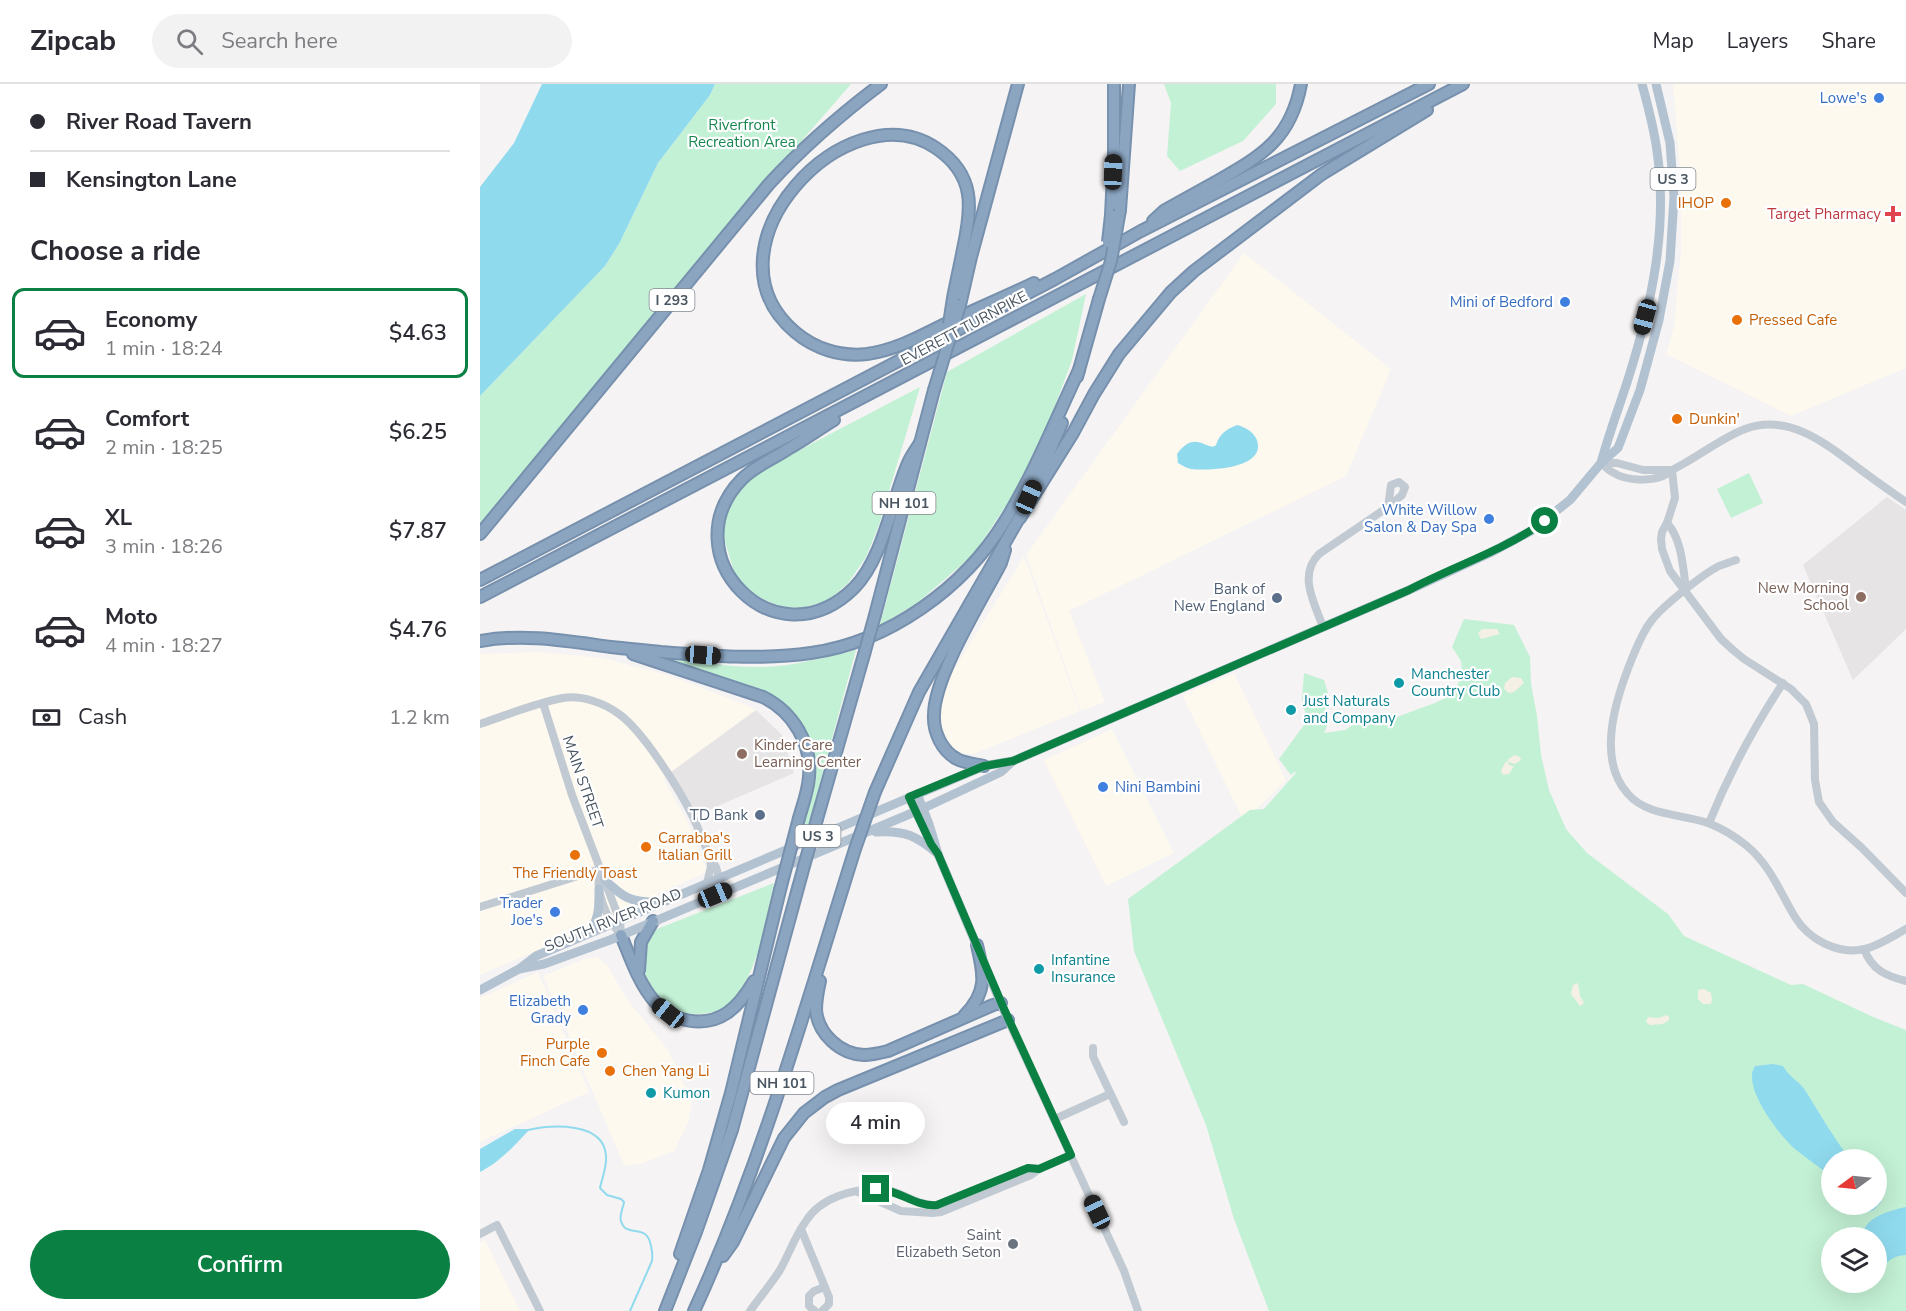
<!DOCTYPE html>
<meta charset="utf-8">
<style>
:root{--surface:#fff;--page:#f2f2f3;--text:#2b2b33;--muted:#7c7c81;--line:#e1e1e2;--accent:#0b8043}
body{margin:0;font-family:"Nunito Sans",sans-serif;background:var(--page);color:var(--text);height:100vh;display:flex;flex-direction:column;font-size:22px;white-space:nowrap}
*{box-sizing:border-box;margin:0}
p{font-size:20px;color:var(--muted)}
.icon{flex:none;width:33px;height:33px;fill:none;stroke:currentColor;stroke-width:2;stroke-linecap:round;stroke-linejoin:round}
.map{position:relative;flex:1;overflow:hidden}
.side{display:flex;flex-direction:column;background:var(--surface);width:480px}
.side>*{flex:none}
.hud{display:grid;align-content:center;height:132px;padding:0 30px;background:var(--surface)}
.needle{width:39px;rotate:255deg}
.fabs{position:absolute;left:1341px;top:1065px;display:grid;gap:12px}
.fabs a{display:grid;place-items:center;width:66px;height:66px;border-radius:50%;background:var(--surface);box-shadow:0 6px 24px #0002;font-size:30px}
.end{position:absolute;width:27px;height:27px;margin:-14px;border:8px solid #0b8043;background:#fff;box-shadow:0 0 0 3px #fff}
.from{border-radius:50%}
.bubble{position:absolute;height:42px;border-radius:21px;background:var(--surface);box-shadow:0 6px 24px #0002;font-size:20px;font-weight:600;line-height:42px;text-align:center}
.car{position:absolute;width:18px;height:36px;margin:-18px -9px;border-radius:8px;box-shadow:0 0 4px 2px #0007;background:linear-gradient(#222 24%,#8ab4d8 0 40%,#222 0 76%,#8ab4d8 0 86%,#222 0)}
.hud b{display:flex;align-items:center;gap:21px;height:57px;font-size:22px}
.hud b+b{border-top:2px solid var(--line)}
.hud i{width:15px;height:15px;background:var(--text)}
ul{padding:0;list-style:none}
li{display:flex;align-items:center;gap:18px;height:90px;margin:0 12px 9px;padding:0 18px;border:3px solid transparent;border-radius:12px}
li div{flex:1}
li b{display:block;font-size:22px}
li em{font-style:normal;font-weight:600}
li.active{border-color:var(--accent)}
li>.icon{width:54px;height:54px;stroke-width:1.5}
h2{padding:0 30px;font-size:27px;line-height:72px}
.pay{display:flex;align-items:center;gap:15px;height:66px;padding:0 30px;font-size:22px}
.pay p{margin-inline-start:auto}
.button{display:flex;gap:12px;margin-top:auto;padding:12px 30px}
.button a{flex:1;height:69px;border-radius:36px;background:var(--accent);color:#fff;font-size:24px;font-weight:600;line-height:69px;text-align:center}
header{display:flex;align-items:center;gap:36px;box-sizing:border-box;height:84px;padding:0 30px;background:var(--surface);border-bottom:2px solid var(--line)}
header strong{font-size:28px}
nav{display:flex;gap:33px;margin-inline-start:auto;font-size:21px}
.search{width:420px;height:54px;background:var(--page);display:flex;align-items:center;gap:15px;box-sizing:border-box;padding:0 21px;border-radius:33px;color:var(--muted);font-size:22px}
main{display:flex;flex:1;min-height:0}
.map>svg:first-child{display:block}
.commercial{fill:#fdf9ef}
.education{fill:#e6e4e5}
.green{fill:#c3f1d5;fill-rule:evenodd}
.sand{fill:#f5f0e5}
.water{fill:#90daee}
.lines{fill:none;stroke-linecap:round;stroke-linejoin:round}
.stream{stroke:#90daee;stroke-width:2}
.highway-casing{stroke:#7690ad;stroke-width:14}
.minor{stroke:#c1cad2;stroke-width:8}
.major{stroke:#b3c2d1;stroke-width:9}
.highway{stroke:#8ba5c1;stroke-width:10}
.highway-bridge-casing{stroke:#7690ad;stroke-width:14;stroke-linecap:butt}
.highway-bridge{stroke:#8ba5c1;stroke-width:10}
.route{stroke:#0b8043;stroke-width:8}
.shop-dot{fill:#3f7fe0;stroke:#fff;stroke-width:2}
.food-dot{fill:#e8710a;stroke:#fff;stroke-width:2}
.health-dot{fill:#e0444e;stroke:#fff;stroke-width:2}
.education-dot{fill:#8d6e63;stroke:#fff;stroke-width:2}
.service-dot{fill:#5c6f8a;stroke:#fff;stroke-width:2}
.culture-dot{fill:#0f9aa8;stroke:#fff;stroke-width:2}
.worship-dot{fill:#6b7280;stroke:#fff;stroke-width:2}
.labels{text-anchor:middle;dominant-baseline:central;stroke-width:4.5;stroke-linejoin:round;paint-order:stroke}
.shield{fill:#fff;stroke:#808990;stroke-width:1.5}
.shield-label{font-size:14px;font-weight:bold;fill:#4a5661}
.shop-label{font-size:15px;fill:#366cbe;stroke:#fff;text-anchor:end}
.park-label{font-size:15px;fill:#17864f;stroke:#fff}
.food-label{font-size:15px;fill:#c56008;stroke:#fff;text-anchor:start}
.health-label{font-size:15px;fill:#be3a42;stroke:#fff;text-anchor:end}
.street-label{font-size:15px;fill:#4a5661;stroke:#fff}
.education-label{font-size:15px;fill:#785e54;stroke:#fff;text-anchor:end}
.service-label{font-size:15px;fill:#4e5e75;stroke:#fff;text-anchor:end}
.culture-label{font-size:15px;fill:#0d838f;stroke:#fff;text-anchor:start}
.worship-label{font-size:15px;fill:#5b616d;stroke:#fff;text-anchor:end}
</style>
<header>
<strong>Zipcab</strong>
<div class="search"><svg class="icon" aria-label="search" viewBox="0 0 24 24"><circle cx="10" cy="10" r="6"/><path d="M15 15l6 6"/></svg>Search here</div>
<nav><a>Map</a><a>Layers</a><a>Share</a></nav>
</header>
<main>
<section class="side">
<div class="hud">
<b><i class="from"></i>River Road Tavern</b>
<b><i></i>Kensington Lane</b>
</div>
<h2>Choose a ride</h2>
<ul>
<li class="active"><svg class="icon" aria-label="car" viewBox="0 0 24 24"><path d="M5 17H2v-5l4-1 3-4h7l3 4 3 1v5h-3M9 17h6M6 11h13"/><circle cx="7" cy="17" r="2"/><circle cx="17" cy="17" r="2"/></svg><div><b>Economy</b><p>1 min · 18:24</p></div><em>$4.63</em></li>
<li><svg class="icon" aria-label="car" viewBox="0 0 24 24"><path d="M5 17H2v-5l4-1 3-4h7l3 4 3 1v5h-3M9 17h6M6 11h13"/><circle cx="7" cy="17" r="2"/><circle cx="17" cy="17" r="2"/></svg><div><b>Comfort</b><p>2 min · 18:25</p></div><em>$6.25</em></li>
<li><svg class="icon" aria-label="car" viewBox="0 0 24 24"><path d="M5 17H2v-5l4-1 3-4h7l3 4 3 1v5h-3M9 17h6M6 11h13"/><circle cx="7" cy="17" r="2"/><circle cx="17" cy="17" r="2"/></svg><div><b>XL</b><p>3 min · 18:26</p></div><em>$7.87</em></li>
<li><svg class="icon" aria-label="car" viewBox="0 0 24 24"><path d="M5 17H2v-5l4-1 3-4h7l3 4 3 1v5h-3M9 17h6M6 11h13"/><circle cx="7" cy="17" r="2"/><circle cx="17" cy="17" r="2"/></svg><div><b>Moto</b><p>4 min · 18:27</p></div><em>$4.76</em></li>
</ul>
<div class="pay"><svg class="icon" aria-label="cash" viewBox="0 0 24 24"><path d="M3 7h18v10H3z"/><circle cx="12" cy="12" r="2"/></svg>Cash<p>1.2 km</p></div>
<div class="button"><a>Confirm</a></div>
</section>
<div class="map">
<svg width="1426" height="1227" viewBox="0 0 1426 1227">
<rect width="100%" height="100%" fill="#f5f3f3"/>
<g class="commercial">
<polygon points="1193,0 1426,0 1426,284 1311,332 1186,270 1194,243 1201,166 1201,99"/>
<polygon points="764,169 911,285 866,392 589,527 625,618 601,627 546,471"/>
<polygon points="544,472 600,627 493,670 481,669 470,662 460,647 457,630 462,605"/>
<polygon points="60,568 123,574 190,592 264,620 276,626 183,695 206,734 226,784 223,790 173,812 156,824 0,891 0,570"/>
<polygon points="754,589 806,696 764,737 702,611"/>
<polygon points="632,645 694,769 626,802 564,676"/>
<polygon points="117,873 127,881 147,915 189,967 212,1019 208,1039 194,1067 161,1080 144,1081 63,892 104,875"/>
<polygon points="58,888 109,1008 0,1058 0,914"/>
<polygon points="5,1156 40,1227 0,1227 0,1159"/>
</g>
<g class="education">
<polygon points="1407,413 1426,426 1426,545 1373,596 1323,481"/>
<polygon points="276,626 302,651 314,689 215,732 191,688"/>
</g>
<g class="green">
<polygon points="235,0 371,0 272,114 0,448 0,312 125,182 139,160 178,79 230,11"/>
<polygon points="684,0 796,0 796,20 763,57 700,87 687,72 691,19"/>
<polygon points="606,210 592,276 566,346 533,411 493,471 436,520 400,541 467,288"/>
<polygon points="440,303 399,441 386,473 368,499 348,517 325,523 304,524 276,512 264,503 255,490 243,452 248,424 258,406 276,389"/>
<polygon points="1269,389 1283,419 1251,434 1237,405"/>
<path d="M984,535L1034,541L1050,573L1051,600L1057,632L1061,671L1069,706L1086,745L1107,769L1188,830L1204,852L1311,901L1323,900L1393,933L1426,946V1227H789L754,1135L726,1041L654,867L648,815L770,726L784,725L815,690L816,687L811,691L799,675L827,637L822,615L824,589L844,596L848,609L845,619L847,642L844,649L865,646L877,638L914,634L955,619L972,611L980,596L982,586L981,577L972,563ZM1352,1076H1396V1120H1352ZM1352,1154H1396V1198H1352Z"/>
<path d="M376,566L328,743L322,744L335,694V670L330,655L310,625L281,611L182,572C216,577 250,584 284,583C315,582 346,573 376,566Z"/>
<path d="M294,799C285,840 279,887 251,919C247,924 241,926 235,928C225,930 213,931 203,928C177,920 154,885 165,858C166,854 170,850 172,847Z"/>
</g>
<g class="sand">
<polygon points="1002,545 1017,545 1020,550 1001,555 998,549"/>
<polygon points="1032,593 1041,594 1044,599 1034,608 1029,609 1024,605 1025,599"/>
<polygon points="1035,671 1040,673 1041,676 1035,680 1028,678 1029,681 1034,682 1029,690 1023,691 1021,687 1026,677 1028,678 1028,675"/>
<polygon points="1098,899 1100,912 1104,919 1100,922 1091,910 1093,901"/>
<polygon points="1224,905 1231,909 1232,916 1231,920 1223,920 1218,915 1218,906"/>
<polygon points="1187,931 1189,933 1189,936 1183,940 1170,941 1166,938 1168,933 1178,934"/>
</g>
<g class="water">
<polygon points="62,0 235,0 230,11 178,79 139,160 125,182 0,312 0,103 34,59"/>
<path d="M757,341C765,343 772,347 776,354C790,385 728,387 711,385C706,384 702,381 698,379L697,370C716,344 728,369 736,361C737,359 737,357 738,356C742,348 749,344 757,341Z"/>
<path d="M1293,980L1303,982C1309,993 1318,996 1325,1006C1340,1030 1353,1053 1370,1075L1352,1076L1351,1093C1340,1083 1327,1075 1315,1065C1299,1051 1261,1002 1275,982Z"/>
<path d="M35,1045H50C35,1061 20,1078 0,1088V1065Z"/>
<polygon points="1397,1099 1401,1118 1394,1126 1378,1131 1375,1129 1370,1121 1396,1120"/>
<path d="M1426,1123V1171C1412,1171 1406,1180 1397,1187L1396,1154L1384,1153C1380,1134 1412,1126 1426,1123Z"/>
</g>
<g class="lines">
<path class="stream" d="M48,1046C71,1041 124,1037 126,1072C127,1083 122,1094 120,1104L127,1111L141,1115L144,1118C143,1125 139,1131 141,1137C145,1151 157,1144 165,1150C171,1154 173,1170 172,1177L150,1227"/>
<g class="highway-casing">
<g id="highway">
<polyline points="640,126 649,0"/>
<polyline points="631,131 634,69 634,0"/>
<path d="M673,137L685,126C703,116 721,106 739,96C783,71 811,54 821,0"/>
<path d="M473,214C476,198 480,181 483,165C492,124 496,91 456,64C368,4 216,164 315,248C335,265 361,273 387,270C416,266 441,252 467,239C496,225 525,213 554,199"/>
<polyline points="480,221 491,173 538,0"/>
<polyline points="597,293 619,215"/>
<path d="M354,336C339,345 324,356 308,365C293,375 275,382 262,395C189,470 295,582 374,504C403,475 412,416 428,379C431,372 436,365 440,359"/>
<polyline points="556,399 582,339"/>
<polyline points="540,434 593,349 614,310 639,270 691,208 714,187 842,90 947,26"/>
<path d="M0,450L289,100C324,62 360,31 401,0"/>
<polyline points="0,496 575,195 661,147 949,0"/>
<polyline points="0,513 983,0"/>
<polyline points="395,531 454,306"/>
<path d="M0,557C44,549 87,557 131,563C148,565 164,566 181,568C231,572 281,576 331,569C409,558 484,504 525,437C554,390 575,337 599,286"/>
<path d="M153,570L283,613C313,628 332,659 329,693C328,707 323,720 319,734"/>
<path d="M504,682C495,680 484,679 477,675C462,667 453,648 454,631C454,592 502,516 521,479L525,466"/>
<polyline points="395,708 439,608 542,429"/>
<polyline points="337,735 385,567"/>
<path d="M141,851C150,873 159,900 175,918C192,938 225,944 247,929C259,921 267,909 274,897"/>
<polyline points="159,886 161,858 173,837"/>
<path d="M340,897C338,906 336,916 336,926C338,950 360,970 384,971C392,971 400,969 408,967L513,921L521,919"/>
<path d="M484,932C508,908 504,891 497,861"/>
<polyline points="200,1170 229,1086 251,1009 300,806"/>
<polyline points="243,1172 253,1158 304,1054 324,1029 345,1013 358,1006 528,936"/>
<polyline points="185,1227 216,1148 252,1046 318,804"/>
<path d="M214,1227C282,1079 326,921 375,765"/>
</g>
</g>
<g class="minor">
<path d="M1121,379C1125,382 1128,386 1132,388C1147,398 1179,399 1192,386C1217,374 1239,355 1265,345C1308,329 1345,359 1377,383C1393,395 1410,407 1426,418"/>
<polyline points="1121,379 1137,379 1163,386 1192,386"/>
<polyline points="1192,386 1195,414 1187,439 1182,448 1181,455 1182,465 1190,487 1241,555 1253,566 1264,575 1311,605 1326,620 1334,640 1335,696 1339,718 1353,738 1382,764 1426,809"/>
<polygon points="919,398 925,403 922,411 908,423 911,401"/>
<path d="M1187,439C1202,455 1203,484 1206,505"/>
<path d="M1256,476C1250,478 1245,480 1239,482C1223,490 1183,522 1172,536C1163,547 1158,560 1153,572C1137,611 1115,674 1148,710C1167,732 1202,730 1228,739C1241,744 1256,753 1267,762C1290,781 1300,808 1315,833C1329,856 1358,871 1385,865C1400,861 1413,852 1426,845"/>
<path d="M843,543C834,518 818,491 839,470L908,423"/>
<polyline points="63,619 92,711 140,837 141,851"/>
<path d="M0,640C27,631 55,619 83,614C102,611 124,619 139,630C163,647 200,706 213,733C221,750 226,767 236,783L239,794L235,811"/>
<path d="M1229,739C1250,687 1272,646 1303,599"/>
<path d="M120,785C114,807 127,835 141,851"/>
<polyline points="227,799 231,783 230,774"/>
<polyline points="0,823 120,785"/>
<path d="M1384,865C1392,886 1406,892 1426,897"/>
<polyline points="528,936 644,1187 658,1227"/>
<polyline points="613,964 613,972 616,979 644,1038"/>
<polyline points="575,1035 630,1010"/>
<polyline points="378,1108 421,1127 453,1129 461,1128 551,1091 559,1085 591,1071"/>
<polyline points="321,1145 349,1213 349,1220 342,1227"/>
<polyline points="0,1150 17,1141 60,1227"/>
<path d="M270,1227C280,1213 291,1200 300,1186C309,1170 315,1152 326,1137C341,1113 373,1105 399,1105C420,1105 436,1123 457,1121L548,1084L559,1085"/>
<polyline points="335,1227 329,1222 329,1212 334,1207 345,1203"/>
</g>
<g class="major">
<path d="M1121,379C1129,349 1140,321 1149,292C1172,219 1188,143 1177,67C1174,44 1168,22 1162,0"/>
<polyline points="437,710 449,740 458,770 528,936"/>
<polyline points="429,713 450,757"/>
<path d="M396,748C425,746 437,752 458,770"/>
<path d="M124,795C142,813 151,819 178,818"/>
<path d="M107,850C120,837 119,821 119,805"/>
<polyline points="39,885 64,880 130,856 444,724 521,688 533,677"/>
<polyline points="0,906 39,885 56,872 504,682 533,677 929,506 1010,469 1051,447 1090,416 1121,379 1138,364 1160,306 1179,236 1190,177 1194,113 1190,59 1176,0"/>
</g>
<use href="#highway" class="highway"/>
<g class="highway-bridge-casing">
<g id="highway-bridge">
<polyline points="628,158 631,131"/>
<polyline points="619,215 631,177 640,126"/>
<polyline points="469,240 473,214"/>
<polyline points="454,306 480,221"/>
<polyline points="385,567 395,531"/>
<polyline points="375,765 395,708"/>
<polyline points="318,804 337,735"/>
<polyline points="300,806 319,734"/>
</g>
</g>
<use href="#highway-bridge" class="highway-bridge"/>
</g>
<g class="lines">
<path class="route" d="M396,1105C418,1105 435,1123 457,1121L548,1084L559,1085L591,1071L524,925L458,770L451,760L429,713L504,682L533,677L929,506C974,482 1023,467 1065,437"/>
</g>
<g class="shop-dot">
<circle cx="1399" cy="14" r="6"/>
<circle cx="1085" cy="218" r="6"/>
<circle cx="1009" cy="435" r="6"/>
<circle cx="623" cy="703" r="6"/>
<circle cx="75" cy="828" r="6"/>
<circle cx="103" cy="926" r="6"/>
</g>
<g class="food-dot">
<circle cx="1246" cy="119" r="6"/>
<circle cx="1257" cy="236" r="6"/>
<circle cx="1197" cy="335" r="6"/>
<circle cx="166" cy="763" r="6"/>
<circle cx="95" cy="771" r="6"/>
<circle cx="122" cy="969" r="6"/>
<circle cx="130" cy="987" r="6"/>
</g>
<path class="health-dot" d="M1410 121h6v6h6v6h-6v6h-6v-6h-6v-6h6z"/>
<g class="education-dot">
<circle cx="1381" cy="513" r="6"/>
<circle cx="262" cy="670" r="6"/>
</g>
<g class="service-dot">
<circle cx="797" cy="514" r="6"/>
<circle cx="280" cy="731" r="6"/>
</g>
<g class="culture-dot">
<circle cx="919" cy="599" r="6"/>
<circle cx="811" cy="626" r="6"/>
<circle cx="559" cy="885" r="6"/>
<circle cx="171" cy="1009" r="6"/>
</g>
<circle class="worship-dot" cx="533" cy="1160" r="6"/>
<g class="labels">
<g class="shield">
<rect x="1170.5" y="84" width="45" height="22" rx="4.5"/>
<rect x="169.5" y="205" width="45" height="22" rx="4.5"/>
<rect x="392.5" y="408" width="63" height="22" rx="4.5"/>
<rect x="315.5" y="741" width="45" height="22" rx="4.5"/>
<rect x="270.5" y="988" width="63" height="22" rx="4.5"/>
</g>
<g class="shield-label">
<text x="1193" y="95">US 3</text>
<text x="192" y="216">I 293</text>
<text x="424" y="419">NH 101</text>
<text x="338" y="752">US 3</text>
<text x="302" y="999">NH 101</text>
</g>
<g class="shop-label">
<text x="1387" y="14">Lowe's</text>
<text x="1073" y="218">Mini of Bedford</text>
<text x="997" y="426">White Willow<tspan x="997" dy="17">Salon &amp; Day Spa</tspan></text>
<text x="635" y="703" text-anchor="start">Nini Bambini</text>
<text x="63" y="819">Trader<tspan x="63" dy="17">Joe's</tspan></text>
<text x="91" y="917">Elizabeth<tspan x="91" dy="17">Grady</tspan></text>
</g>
<g class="park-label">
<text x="262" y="41">Riverfront<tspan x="262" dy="17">Recreation Area</tspan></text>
</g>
<g class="food-label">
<text x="1234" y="119" text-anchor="end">IHOP</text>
<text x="1269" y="236">Pressed Cafe</text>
<text x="1209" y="335">Dunkin'</text>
<text x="178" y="754">Carrabba's<tspan x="178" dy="17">Italian Grill</tspan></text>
<text x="95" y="789" text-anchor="middle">The Friendly Toast</text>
<text x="110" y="960" text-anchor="end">Purple<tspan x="110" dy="17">Finch Cafe</tspan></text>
<text x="142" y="987">Chen Yang Li</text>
</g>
<g class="health-label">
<text x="1401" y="130">Target Pharmacy</text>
</g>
<g class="street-label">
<text transform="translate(484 244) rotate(-28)">EVERETT TURNPIKE</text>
<text transform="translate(103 698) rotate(71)">MAIN STREET</text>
<text transform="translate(133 836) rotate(-22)">SOUTH RIVER ROAD</text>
</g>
<g class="education-label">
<text x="1369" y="504">New Morning<tspan x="1369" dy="17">School</tspan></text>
<text x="274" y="661" text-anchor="start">Kinder Care<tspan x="274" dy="17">Learning Center</tspan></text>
</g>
<g class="service-label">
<text x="785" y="505">Bank of<tspan x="785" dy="17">New England</tspan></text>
<text x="268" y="731">TD Bank</text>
</g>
<g class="culture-label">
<text x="931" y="590">Manchester<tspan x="931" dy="17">Country Club</tspan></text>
<text x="823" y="617">Just Naturals<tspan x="823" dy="17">and Company</tspan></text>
<text x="571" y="876">Infantine<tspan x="571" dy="17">Insurance</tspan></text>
<text x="183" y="1009">Kumon</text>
</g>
<g class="worship-label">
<text x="521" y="1151">Saint<tspan x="521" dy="17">Elizabeth Seton</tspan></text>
</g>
</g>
</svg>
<div class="fabs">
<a><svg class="needle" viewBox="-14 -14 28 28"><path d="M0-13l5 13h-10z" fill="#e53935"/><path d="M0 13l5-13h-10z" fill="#7c7c81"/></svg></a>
<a><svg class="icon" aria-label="layers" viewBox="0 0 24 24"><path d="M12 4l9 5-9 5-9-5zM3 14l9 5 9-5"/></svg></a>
</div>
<i class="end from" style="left:1065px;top:437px"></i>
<i class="end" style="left:396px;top:1105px"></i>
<div class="bubble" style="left:346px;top:1018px;width:99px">4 min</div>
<i class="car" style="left:633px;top:88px;rotate:2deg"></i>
<i class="car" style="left:1165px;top:233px;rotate:195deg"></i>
<i class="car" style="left:549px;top:413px;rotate:24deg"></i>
<i class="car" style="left:223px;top:571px;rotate:94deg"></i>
<i class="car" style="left:235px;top:811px;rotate:67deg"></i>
<i class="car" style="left:188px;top:929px;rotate:309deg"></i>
<i class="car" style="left:617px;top:1128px;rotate:335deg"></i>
</div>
</main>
